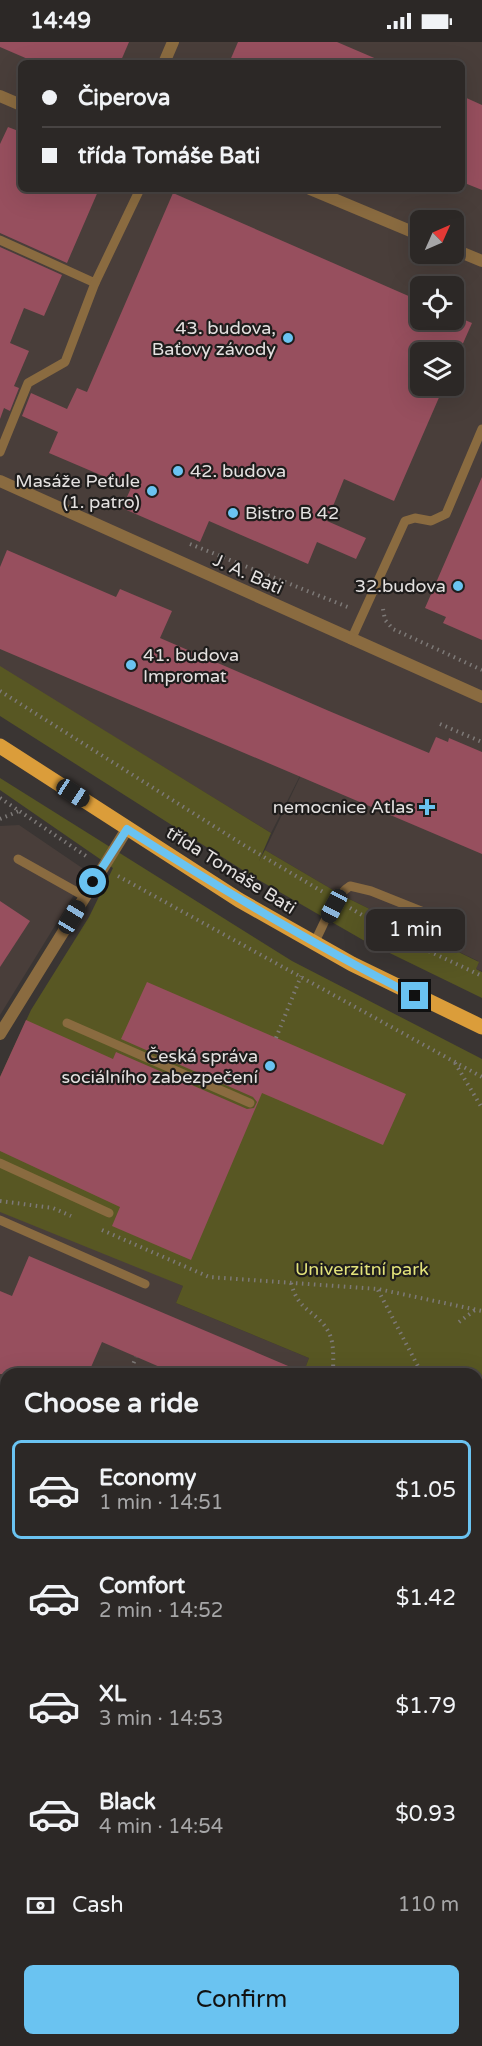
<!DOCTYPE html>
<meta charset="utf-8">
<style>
:root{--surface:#2c2826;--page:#34302e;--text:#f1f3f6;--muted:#a6a6a7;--line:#484443;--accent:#6ac3f1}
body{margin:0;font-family:"Varela Round",sans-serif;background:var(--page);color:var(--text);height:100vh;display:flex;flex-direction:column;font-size:22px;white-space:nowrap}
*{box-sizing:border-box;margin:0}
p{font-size:20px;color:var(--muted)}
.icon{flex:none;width:33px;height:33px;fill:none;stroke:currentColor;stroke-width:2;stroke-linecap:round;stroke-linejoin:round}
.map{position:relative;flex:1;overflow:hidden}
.sheet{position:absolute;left:0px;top:1326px;width:483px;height:678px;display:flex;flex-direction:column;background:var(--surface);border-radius:18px 18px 0 0;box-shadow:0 6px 24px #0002,0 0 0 2px var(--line)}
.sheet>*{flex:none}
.hud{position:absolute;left:18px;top:18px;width:447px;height:132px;border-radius:9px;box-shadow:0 6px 24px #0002,0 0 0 2px var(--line);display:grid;align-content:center;height:132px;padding:0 24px;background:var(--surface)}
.needle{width:39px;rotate:45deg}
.tools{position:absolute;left:410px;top:168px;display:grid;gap:12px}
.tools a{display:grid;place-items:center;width:54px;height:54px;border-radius:9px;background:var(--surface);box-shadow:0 6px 24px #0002,0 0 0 2px var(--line);font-size:30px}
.end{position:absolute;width:27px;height:27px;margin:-14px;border:8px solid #6ac3f1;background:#111;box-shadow:0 0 0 3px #111}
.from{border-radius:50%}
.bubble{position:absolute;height:42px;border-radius:9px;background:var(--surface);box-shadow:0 6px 24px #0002,0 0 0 2px var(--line);font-size:20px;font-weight:600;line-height:42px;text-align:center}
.car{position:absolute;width:18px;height:36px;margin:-18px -9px;border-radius:8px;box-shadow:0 0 4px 2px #0007;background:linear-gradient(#222 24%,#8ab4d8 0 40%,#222 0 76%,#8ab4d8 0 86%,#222 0)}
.hud b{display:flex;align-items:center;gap:21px;height:57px;font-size:22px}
.hud b+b{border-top:2px solid var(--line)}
.hud i{width:15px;height:15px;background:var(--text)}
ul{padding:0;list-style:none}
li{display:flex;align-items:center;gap:18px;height:99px;margin:0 12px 9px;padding:0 12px;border:3px solid transparent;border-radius:9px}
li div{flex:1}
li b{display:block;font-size:22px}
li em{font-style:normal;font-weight:600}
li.selected{border-color:var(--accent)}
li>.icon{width:54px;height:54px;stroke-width:1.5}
h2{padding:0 24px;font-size:27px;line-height:72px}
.pay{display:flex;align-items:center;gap:15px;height:66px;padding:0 24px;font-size:22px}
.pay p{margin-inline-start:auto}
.action{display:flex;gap:12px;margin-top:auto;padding:12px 24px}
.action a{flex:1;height:69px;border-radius:9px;background:var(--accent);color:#111;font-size:24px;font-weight:600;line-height:69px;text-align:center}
.status{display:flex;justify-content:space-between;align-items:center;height:42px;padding:0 30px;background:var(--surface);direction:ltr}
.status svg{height:16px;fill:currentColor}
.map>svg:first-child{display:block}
.built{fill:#493e3a;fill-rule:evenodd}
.green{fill:#585723}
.building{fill:#974f5e}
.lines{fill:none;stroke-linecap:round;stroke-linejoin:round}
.path{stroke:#7d7977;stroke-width:4;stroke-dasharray:1.5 4.5;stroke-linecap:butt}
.lane{stroke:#8a6b40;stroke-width:9}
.street{stroke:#8a6b40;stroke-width:12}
.secondary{stroke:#b8873f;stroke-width:12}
.primary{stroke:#db9d3a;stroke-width:15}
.route{stroke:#6ac3f1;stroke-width:8}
.poi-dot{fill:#6ac3f1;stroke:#1f1d1c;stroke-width:2}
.labels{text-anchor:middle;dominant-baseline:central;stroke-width:4.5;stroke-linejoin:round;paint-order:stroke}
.poi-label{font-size:18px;fill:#e4e1e0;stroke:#1f1d1c;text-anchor:end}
.street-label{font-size:18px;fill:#e4e1e0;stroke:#1f1d1c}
.park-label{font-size:18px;fill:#e3e37b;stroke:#1f1d1c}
</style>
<div class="status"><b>14:49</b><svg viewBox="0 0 49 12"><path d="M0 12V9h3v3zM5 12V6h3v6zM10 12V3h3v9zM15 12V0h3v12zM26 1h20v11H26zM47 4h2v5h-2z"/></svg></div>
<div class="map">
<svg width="482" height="2004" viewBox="0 0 482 2004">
<rect width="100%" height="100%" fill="#3a3533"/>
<g class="built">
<path d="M0,0H482V929L476,927L478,919L345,855L265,808L315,704L271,791L0,625ZM21,21H462V147H21ZM420,178H453V212H420ZM420,244H453V278H420ZM420,310H453V344H420Z"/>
<polygon points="19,783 88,830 0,973 0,784"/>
<polygon points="0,1165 183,1244 176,1261 309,1316 303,1332 176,1332 161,1326 161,1332 6,1332 6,1441 0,1441"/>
</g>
<g class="green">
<polygon points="0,624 271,791 259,819 265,808 345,855 479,920 476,927 482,930 482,956 363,898 252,834 0,674"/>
<polygon points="0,736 292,919 482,1017 482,1515 477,1512 477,1332 303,1332 309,1316 176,1261 183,1244 0,1170 0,1035 31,968 89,875 113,826 0,748"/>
<polygon points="482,1707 482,2004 237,2004 241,1998 477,1998 477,1710"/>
<polygon points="6,1748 6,1814 0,1822 0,1756"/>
<polygon points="0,1961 6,1966 6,1998 49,1998 54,2001 56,1998 195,1998 192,2004 0,2004"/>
</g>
<g class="building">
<polygon points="0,0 129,0 120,21 37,21 0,5"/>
<polygon points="238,0 337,0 386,21 229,21"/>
<polygon points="462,54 482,63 482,148 462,140"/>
<polygon points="8,85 21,90 21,147 99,147 67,221 0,191 0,102"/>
<polygon points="173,151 420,259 420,278 453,278 453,273 472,281 453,324 453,310 420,310 420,344 444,344 394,459 344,437 327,479 366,496 356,517 317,500 308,522 209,479 200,500 122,466 131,446 49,411 58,390 22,374 31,351 67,367 77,346 87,350"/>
<polygon points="0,205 62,233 44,274 24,266 10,301 29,309 14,344 19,346 10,369 4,366 0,377"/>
<polygon points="482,435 482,598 443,581 446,575 425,566"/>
<polygon points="7,508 116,555 120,547 172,569 160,596 329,669 429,711 436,695 448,700 449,696 482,710 482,812 0,607 0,525"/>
<polygon points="0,859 30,879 0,925"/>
<polygon points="147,940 406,1052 383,1103 262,1051 191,1218 112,1184 120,1165 0,1109 0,1035 26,978 113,1017 116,1010 247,1067 254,1066 257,1060 253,1055 121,997"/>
<polygon points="29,1214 307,1332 176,1332 102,1300 88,1332 0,1332 0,1249 12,1254"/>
</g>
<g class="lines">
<g class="path">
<polyline points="190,502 350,566"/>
<polyline points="383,567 385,578 393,587 482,628"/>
<polyline points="0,649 242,802 323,850"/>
<polyline points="440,682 482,700"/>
<polyline points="0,756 89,816"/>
<polyline points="0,777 19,769"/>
<polyline points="118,834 482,1035"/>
<polyline points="350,866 401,896 482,934"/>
<polyline points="276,996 301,934"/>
<polyline points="455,1021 482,1066"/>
<polyline points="0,1159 53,1166 71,1174"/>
<polyline points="102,1188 209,1235 378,1247 482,1269"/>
<path d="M291,1241C299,1271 316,1268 328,1289C335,1301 333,1319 333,1332"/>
<polyline points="378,1248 422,1332"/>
<polyline points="459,1280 475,1268"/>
<polyline points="129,1332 136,1315"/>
<polyline points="403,1332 404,1331"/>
<polyline points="477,1429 482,1428"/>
<polyline points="477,1433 482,1441"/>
<polyline points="0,1458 6,1459"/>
<polyline points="477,1518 482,1521"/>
<polyline points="477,1702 482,1699"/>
<polyline points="477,1736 482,1740"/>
<polyline points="0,1746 6,1739"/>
<polyline points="477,1823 482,1826"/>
<polyline points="0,1833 6,1825"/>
<polyline points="477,1888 482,1892"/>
<polyline points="0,1954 6,1958"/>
<polyline points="447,1998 459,2004"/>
<polyline points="171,2004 174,1998"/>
<polyline points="475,2004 482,2001"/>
</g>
<g class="lane">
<polyline points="0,198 95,241 140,147"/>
<polyline points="0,410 28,341 65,320 95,241"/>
<polyline points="351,598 405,479 415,476 431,479 446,472 482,387"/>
<polyline points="18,817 84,854"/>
<path d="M314,901C324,883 333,855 350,844L371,849L436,875"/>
<polyline points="67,981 250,1061"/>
<polyline points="0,1121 109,1171"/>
<polyline points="0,1178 145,1242"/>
<polyline points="0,1872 6,1863"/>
<polyline points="0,1914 6,1915"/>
</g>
<g class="street">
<polyline points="164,21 173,0"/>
<polyline points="0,54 21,63"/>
<polyline points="310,147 420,193"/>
<polyline points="453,207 482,219"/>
<polyline points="0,439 482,655"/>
<polyline points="0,992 127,787"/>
<polyline points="0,1491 6,1492"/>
<polyline points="477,1590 482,1594"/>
<polyline points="0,1716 6,1708"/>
</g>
<g class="secondary">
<polyline points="477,1666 482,1662"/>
<polyline points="205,2004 208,1998"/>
</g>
<polyline class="primary" points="0,704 239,858 352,922 482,985"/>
</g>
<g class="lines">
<path class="route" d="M93,840L127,787C221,847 315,904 415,954"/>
</g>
<g class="poi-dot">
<circle cx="288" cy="296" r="6"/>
<circle cx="178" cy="429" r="6"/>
<circle cx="152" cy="449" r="6"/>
<circle cx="233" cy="471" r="6"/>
<circle cx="458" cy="544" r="6"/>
<circle cx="131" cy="623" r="6"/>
<path d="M424 756h6v6h6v6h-6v6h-6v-6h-6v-6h6z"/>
<circle cx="270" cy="1024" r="6"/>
</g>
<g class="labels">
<g class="poi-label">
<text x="276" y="286">43. budova,<tspan x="276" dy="21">Baťovy závody</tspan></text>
<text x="190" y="429" text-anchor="start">42. budova</text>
<text x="140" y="439">Masáže Peťule<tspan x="140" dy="21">(1. patro)</tspan></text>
<text x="245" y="471" text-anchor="start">Bistro B 42</text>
<text x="446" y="544">32.budova</text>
<text x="143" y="613" text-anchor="start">41. budova<tspan x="143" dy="21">Impromat</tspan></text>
<text x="414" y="765">nemocnice Atlas</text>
<text x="258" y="1014">Česká správa<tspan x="258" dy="21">sociálního zabezpečení</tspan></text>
</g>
<g class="street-label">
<text transform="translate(248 532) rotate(24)">J. A. Bati</text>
<text transform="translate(231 828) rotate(32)">třída Tomáše Bati</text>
</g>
<g class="park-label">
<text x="362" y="1227">Univerzitní park</text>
</g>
</g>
</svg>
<div class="tools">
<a><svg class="needle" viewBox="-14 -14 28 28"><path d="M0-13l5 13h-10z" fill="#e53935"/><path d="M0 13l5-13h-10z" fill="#a6a6a7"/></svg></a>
<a><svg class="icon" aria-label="locate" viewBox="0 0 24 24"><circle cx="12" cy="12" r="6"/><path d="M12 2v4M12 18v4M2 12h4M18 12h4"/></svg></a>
<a><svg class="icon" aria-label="layers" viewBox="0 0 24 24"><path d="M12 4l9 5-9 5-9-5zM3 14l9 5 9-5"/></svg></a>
</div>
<i class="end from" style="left:93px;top:840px"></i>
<i class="end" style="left:415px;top:954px"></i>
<div class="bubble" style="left:366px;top:867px;width:99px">1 min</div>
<i class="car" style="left:73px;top:751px;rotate:123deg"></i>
<i class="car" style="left:334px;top:864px;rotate:208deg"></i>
<i class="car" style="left:72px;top:875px;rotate:31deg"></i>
<div class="hud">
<b><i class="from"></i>Čiperova</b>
<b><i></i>třída Tomáše Bati</b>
</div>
<section class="sheet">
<h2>Choose a ride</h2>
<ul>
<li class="selected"><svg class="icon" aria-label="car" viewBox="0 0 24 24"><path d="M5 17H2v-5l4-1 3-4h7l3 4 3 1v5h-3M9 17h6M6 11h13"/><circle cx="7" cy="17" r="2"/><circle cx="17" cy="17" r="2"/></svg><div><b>Economy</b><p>1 min · 14:51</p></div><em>$1.05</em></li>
<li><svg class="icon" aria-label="car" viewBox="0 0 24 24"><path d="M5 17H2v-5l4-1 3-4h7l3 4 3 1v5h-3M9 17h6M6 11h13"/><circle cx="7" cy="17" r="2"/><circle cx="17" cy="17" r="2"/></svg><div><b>Comfort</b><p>2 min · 14:52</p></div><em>$1.42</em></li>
<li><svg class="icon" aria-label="car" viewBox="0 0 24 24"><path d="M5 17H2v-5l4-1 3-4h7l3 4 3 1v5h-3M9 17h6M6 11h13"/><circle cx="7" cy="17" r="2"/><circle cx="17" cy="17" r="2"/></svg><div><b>XL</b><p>3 min · 14:53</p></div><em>$1.79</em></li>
<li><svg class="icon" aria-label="car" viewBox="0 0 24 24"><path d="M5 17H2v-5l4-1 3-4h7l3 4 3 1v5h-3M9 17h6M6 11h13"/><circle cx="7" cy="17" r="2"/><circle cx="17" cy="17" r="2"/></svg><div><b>Black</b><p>4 min · 14:54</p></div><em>$0.93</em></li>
</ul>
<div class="pay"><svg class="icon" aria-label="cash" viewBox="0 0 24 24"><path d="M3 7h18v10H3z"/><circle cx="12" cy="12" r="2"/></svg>Cash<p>110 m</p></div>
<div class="action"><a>Confirm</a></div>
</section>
</div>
